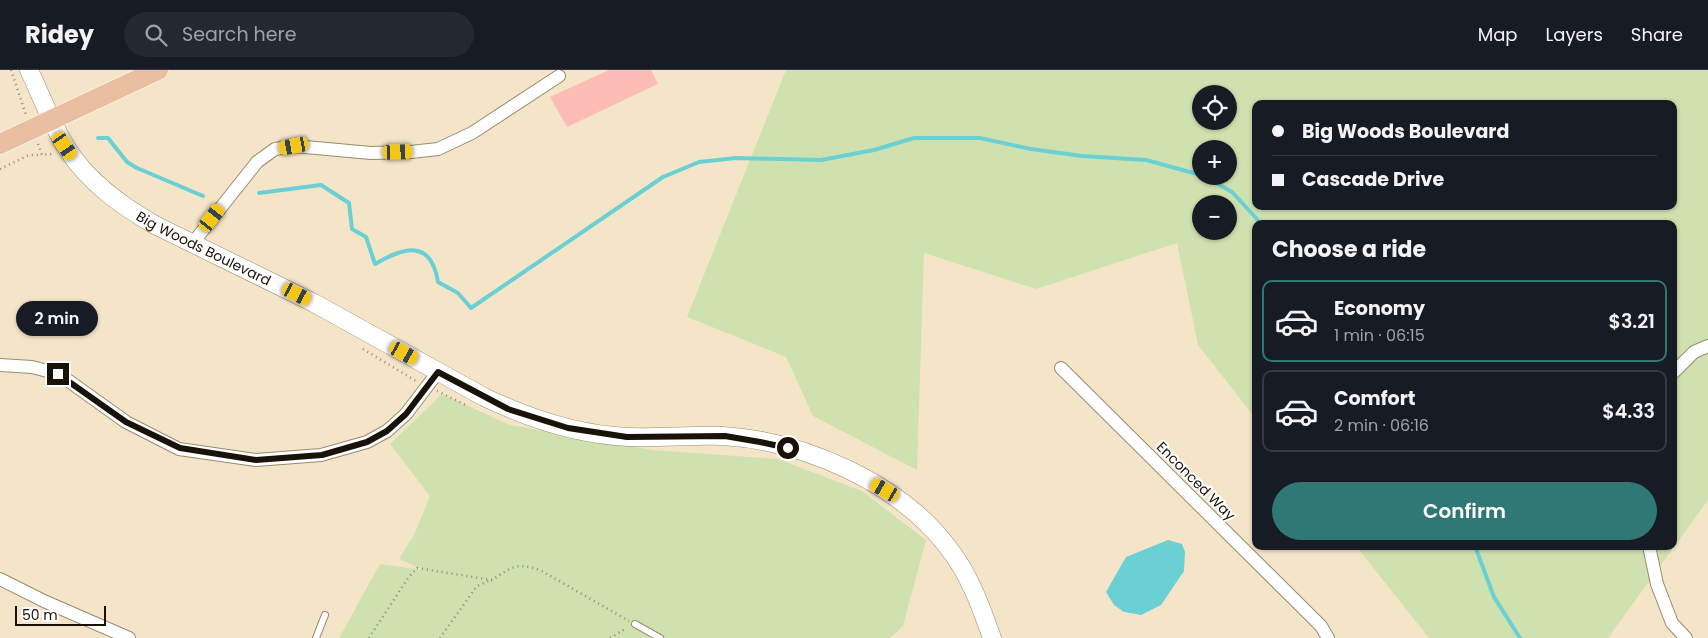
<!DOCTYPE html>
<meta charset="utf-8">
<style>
:root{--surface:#171b24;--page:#242831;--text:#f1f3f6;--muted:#9ea1a6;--line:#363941;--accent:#307875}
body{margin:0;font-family:Poppins,sans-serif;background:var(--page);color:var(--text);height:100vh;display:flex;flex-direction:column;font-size:19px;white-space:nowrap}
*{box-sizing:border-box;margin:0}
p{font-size:16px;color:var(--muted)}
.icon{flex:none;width:28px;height:28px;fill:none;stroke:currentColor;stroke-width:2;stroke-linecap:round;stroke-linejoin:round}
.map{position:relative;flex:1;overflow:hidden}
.details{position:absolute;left:1252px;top:150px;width:425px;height:330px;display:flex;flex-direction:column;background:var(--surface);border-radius:10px;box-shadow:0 1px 4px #0004}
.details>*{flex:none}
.top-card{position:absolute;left:1252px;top:30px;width:425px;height:110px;border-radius:10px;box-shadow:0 1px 4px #0004;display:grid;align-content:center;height:110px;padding:0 20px;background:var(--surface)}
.fabs{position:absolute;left:1192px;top:15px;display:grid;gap:10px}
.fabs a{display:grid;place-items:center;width:45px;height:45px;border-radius:50%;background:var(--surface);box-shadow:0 1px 4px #0004;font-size:25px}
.scale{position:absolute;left:15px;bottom:12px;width:91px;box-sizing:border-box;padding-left:5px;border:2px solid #181208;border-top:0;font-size:14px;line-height:18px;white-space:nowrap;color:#181208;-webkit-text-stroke:4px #fff;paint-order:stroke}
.end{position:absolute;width:22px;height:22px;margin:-11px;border:6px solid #181208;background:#fff;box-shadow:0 0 0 2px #fff}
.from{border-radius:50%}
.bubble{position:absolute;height:35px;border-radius:18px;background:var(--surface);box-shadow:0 1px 4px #0004;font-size:16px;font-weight:600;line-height:35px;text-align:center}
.car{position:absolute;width:15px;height:30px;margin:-15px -8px;border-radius:6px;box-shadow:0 0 4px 1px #0007;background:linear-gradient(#f5c518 24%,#345 0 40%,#f5c518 0 76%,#345 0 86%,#f5c518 0)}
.top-card b{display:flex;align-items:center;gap:18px;height:48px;font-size:19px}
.top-card b+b{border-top:1px solid var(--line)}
.top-card i{width:12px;height:12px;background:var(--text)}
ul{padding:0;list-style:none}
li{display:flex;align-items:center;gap:15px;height:82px;margin:0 10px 8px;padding:0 10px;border:2px solid var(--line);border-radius:10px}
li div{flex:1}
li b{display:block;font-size:19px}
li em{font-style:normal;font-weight:600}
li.current{border-color:var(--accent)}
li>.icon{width:45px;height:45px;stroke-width:1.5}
h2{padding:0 20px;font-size:22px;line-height:60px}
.primary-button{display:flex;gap:10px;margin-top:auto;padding:10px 20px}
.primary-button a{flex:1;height:58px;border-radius:30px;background:var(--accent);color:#fff;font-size:20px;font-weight:600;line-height:58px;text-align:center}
header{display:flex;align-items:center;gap:30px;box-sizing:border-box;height:70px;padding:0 25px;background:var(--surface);border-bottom:1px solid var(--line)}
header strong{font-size:24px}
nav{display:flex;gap:28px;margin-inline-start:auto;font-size:18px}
.search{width:350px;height:45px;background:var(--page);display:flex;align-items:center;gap:12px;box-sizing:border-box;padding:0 18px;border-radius:28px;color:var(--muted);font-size:19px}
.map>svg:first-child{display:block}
.green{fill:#d0e1b0;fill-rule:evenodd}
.water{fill:#6bd0d4}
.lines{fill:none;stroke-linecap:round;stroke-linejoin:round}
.stream{stroke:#6bd0d4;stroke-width:4}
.building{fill:#fdbcb6}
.lane-casing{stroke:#998b70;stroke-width:8}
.street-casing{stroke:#998b70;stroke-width:14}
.secondary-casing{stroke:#998b70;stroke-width:19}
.primary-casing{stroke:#fff;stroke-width:21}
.path{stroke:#958a75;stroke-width:2.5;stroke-dasharray:1 4;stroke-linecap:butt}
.lane{stroke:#fff;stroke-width:6}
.street{stroke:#fff;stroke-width:12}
.secondary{stroke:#fff;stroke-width:18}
.primary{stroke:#e9bea1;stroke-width:20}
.route{stroke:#181208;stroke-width:6}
.labels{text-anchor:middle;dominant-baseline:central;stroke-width:4;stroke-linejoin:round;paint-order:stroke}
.street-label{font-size:14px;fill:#181208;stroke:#fff}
</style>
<header>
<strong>Ridey</strong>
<div class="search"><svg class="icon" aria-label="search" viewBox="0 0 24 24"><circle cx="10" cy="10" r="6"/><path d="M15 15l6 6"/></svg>Search here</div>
<nav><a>Map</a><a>Layers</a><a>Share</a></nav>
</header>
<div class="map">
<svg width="1708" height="568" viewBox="0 0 1708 568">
<rect width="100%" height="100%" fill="#f5e5c8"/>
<g class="green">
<path d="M786,0H1708V430L1608,568H1429L1356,476H1674V154H1256V349L1198,275L1177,173L1036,219L924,183L917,400L813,346L786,287L687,247ZM1201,24H1229V51H1201ZM1256,34H1674V136H1256ZM1201,79H1229V106H1201ZM1201,134H1229V161H1201Z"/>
<polygon points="442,324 510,355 652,380 778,389 862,421 926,470 903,556 890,568 339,568 380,494 424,500 399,489 414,465 430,426 390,374"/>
</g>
<polygon class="water" points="1168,470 1182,474 1185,482 1184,501 1161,535 1141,545 1124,542 1114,535 1106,522 1126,487"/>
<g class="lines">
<g class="stream">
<polyline points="98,68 108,68 127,92 137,98 203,126"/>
<polyline points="1204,106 1232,122 1257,149 1259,154"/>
<path d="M259,123L321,115L349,133L352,159L366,167L375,194C404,177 431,169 438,212L458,223L471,238L663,107L699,92L736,88L821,90L874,80L914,68H980L1031,79L1082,86L1146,90L1201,105"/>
<polyline points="1256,187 1256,189"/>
<polyline points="1475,476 1494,527 1520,568"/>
</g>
</g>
<polygon class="building" points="609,0 651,0 658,14 567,57 550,27"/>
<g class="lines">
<g class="lane-casing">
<g id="lane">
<polyline points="635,554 660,568"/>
<polyline points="316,568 325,545"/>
</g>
</g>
<g class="street-casing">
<g id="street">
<polyline points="192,174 257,92 275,79 294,76 371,83 411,82 438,79 472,63 559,6"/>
<polyline points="0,295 32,297 59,304 126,352 179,379 256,390 321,385 367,372 387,361 406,344 438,302"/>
<polyline points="1061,298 1321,556 1328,568"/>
<polyline points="1674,302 1694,282 1708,276"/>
<polyline points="1649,476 1657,514 1672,553 1686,568"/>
<polyline points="0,509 46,532 129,568"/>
</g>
</g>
<g class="secondary-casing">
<g id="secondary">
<path id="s1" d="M29,0C41,25 51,53 66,77C87,111 120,135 155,155L314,233L484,327C530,349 578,365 629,367C660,368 692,365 723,366C804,371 901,413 950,480C970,506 981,537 992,568"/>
</g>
</g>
<g class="primary-casing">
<polyline id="primary" points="0,74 158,0"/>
</g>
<g class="path">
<polyline points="11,0 26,45"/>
<polyline points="38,74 42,85 50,84 54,85"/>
<polyline points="0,99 29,85 42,85"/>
<polyline points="363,279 416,311"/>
<polyline points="437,321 468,336"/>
<path d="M369,568L408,508L417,498L492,510C512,497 516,492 540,500L629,551"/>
<polyline points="440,568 477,516 491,510"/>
<polyline points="610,568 627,558"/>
</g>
<use href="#lane" class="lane"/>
<use href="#street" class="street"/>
<use href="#secondary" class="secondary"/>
<use href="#primary" class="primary"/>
</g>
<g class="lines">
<polyline class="route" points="58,304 126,352 180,378 256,390 322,385 367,372 387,361 406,344 438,302 508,339 568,358 627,367 725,366 760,372 788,378"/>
</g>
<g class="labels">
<g class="street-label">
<text stroke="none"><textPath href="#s1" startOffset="259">Big Woods Boulevard</textPath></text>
<text transform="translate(1196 411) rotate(45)">Enconced Way</text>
</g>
</g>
</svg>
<div class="fabs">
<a><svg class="icon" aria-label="locate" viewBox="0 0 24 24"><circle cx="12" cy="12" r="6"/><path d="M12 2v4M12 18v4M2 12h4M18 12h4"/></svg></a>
<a>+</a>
<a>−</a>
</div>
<div class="scale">50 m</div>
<i class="end from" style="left:788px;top:378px"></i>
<i class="end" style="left:58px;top:304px"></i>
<div class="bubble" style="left:16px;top:231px;width:82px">2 min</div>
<i class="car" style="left:65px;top:76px;rotate:145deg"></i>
<i class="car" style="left:294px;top:76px;rotate:260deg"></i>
<i class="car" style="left:398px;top:82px;rotate:88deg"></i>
<i class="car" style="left:212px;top:148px;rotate:38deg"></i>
<i class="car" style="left:297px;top:224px;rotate:117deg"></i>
<i class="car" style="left:404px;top:283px;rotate:119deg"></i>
<i class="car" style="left:885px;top:420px;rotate:300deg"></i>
<div class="top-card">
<b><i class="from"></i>Big Woods Boulevard</b>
<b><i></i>Cascade Drive</b>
</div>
<section class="details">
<h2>Choose a ride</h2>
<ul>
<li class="current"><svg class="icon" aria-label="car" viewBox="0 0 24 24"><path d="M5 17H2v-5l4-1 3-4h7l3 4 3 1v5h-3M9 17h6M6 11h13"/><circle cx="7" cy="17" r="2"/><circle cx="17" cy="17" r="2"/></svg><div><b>Economy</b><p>1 min · 06:15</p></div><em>$3.21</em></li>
<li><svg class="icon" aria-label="car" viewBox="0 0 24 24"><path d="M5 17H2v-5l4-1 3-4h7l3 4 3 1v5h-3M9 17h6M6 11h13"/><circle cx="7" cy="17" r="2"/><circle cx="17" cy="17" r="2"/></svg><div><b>Comfort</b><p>2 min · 06:16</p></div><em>$4.33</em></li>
</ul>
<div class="primary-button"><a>Confirm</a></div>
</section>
</div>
